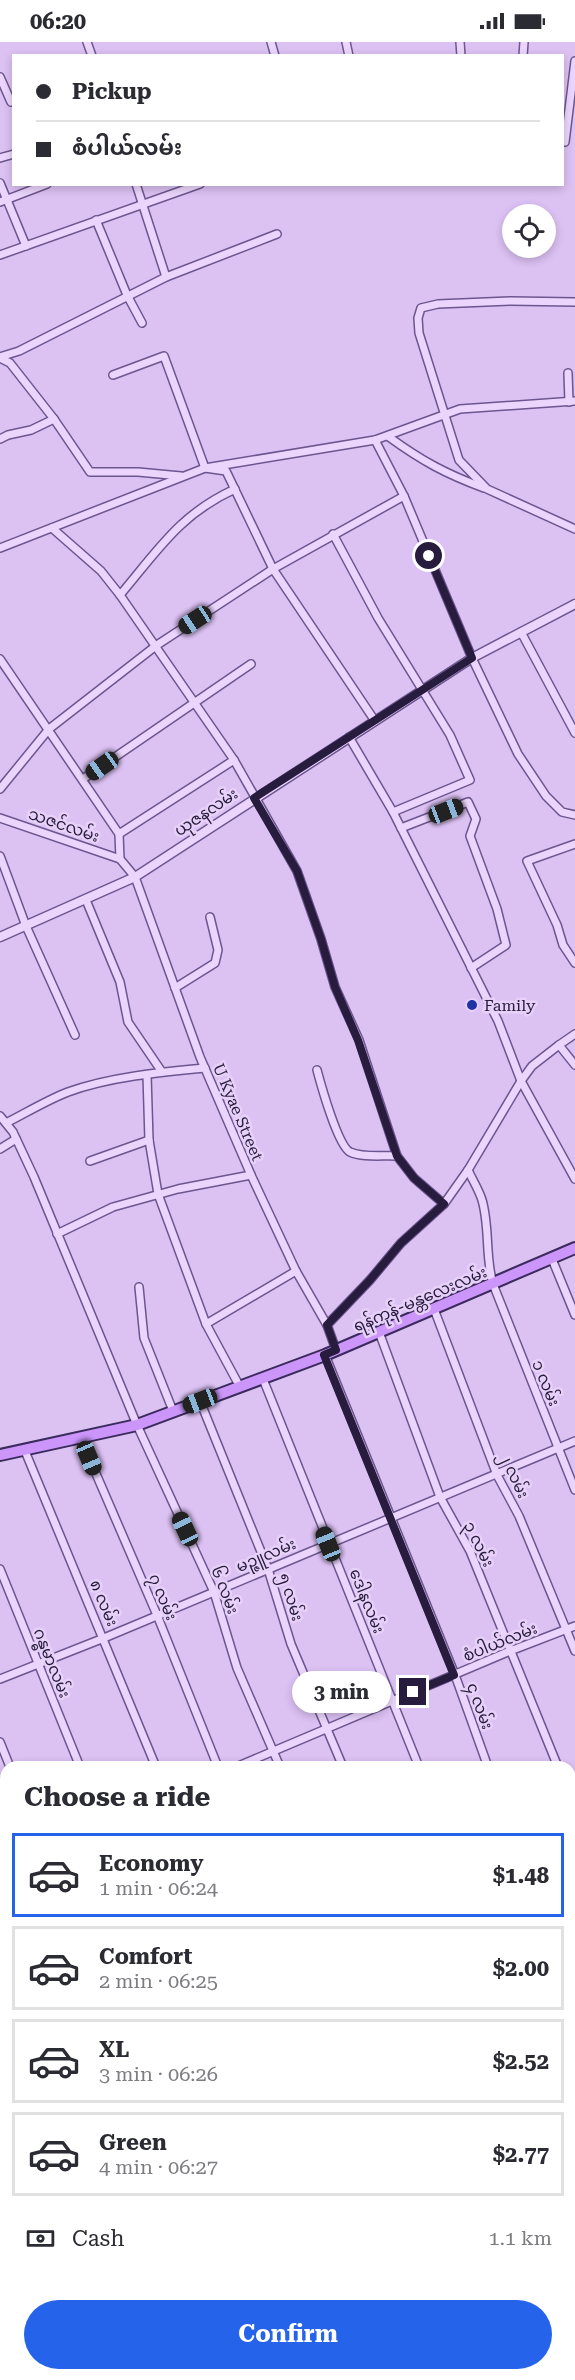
<!DOCTYPE html>
<meta charset="utf-8">
<style>
:root{--surface:#fff;--page:#f2f2f3;--text:#2b2b33;--muted:#7c7c81;--line:#e1e1e2;--accent:#2563eb}
body{margin:0;font-family:"Roboto Serif","Noto Sans Myanmar",serif;background:var(--page);color:var(--text);height:100vh;display:flex;flex-direction:column;font-size:22px;white-space:nowrap}
*{box-sizing:border-box;margin:0}
p{font-size:20px;color:var(--muted)}
.icon{flex:none;width:33px;height:33px;fill:none;stroke:currentColor;stroke-width:2;stroke-linecap:round;stroke-linejoin:round}
.map{position:relative;flex:1;overflow:hidden}
.side{position:absolute;left:0px;top:1719px;width:576px;height:620px;display:flex;flex-direction:column;background:var(--surface);border-radius:18px 18px 0 0;box-shadow:0 3px 9px #0003}
.side>*{flex:none}
.hud{position:absolute;left:12px;top:12px;width:552px;height:132px;border-radius:0px;box-shadow:0 3px 9px #0003;display:grid;align-content:center;height:132px;padding:0 24px;background:var(--surface)}
.fabs{position:absolute;left:502px;top:162px;display:grid;gap:12px}
.fabs a{display:grid;place-items:center;width:54px;height:54px;border-radius:50%;background:var(--surface);box-shadow:0 3px 9px #0003;font-size:30px}
.end{position:absolute;width:27px;height:27px;margin:-14px;border:8px solid #271c3d;background:#fff;box-shadow:0 0 0 3px #fff}
.from{border-radius:50%}
.bubble{position:absolute;height:42px;border-radius:21px;background:var(--surface);box-shadow:0 3px 9px #0003;font-size:20px;font-weight:700;line-height:42px;text-align:center}
.car{position:absolute;width:18px;height:36px;margin:-18px -9px;border-radius:8px;box-shadow:0 0 4px 2px #0007;background:linear-gradient(#222 24%,#8ab4d8 0 40%,#222 0 76%,#8ab4d8 0 86%,#222 0)}
.hud b{display:flex;align-items:center;gap:21px;height:57px;font-size:22px}
.hud b+b{border-top:2px solid var(--line)}
.hud i{width:15px;height:15px;background:var(--text)}
ul{padding:0;list-style:none}
li{display:flex;align-items:center;gap:18px;height:84px;margin:0 12px 9px;padding:0 12px;border:3px solid var(--line);border-radius:0px}
li div{flex:1}
li b{display:block;font-size:22px}
li em{font-style:normal;font-weight:700}
li.selected{border-color:var(--accent)}
li>.icon{width:54px;height:54px;stroke-width:1.5}
h2{padding:0 24px;font-size:27px;line-height:72px}
.pay{display:flex;align-items:center;gap:15px;height:66px;padding:0 24px;font-size:22px}
.pay p{margin-inline-start:auto}
.primary-button{display:flex;gap:12px;margin-top:auto;padding:12px 24px}
.primary-button a{flex:1;height:69px;border-radius:36px;background:var(--accent);color:#fff;font-size:24px;font-weight:700;line-height:69px;text-align:center}
.status{display:flex;justify-content:space-between;align-items:center;height:42px;padding:0 30px;background:var(--surface);direction:ltr}
.status svg{height:16px;fill:currentColor}
.map>svg:first-child{display:block}
.lines{fill:none;stroke-linecap:round;stroke-linejoin:round}
.minor-casing{stroke:#6c568f;stroke-width:10}
.tertiary-casing{stroke:#6c568f;stroke-width:11}
.primary-casing{stroke:#3a2b5c;stroke-width:14}
.minor{stroke:#ebd5fc;stroke-width:7}
.tertiary{stroke:#ebd5fc;stroke-width:8}
.primary{stroke:#cb95fa;stroke-width:10}
.rail-casing{stroke:#271c3d;stroke-width:5}
.rail{stroke:#e8d1f9;stroke-width:3;stroke-dasharray:9;stroke-linecap:butt}
.route{stroke:#271c3d;stroke-width:8}
.poi-dot{fill:#1f34a5;stroke:#e8d1f9;stroke-width:2}
.labels{text-anchor:middle;dominant-baseline:central;stroke-width:5;stroke-linejoin:round;paint-order:stroke}
.street-label{font-size:16px;fill:#271c3d;stroke:#e8d1f9}
.poi-label{font-size:16px;fill:#271c3d;stroke:#e8d1f9;text-anchor:start}
</style>
<div class="status"><b>06:20</b><svg viewBox="0 0 49 12"><path d="M0 12V9h3v3zM5 12V6h3v6zM10 12V3h3v9zM15 12V0h3v12zM26 1h20v11H26zM47 4h2v5h-2z"/></svg></div>
<div class="map">
<svg width="575" height="2338" viewBox="0 0 575 2338">
<rect width="100%" height="100%" fill="#dcc1f3"/>
<g class="lines">
<g class="minor-casing">
<g id="minor">
<polyline points="87,0 92,14"/>
<polyline points="271,0 275,14"/>
<polyline points="346,0 349,14"/>
<polyline points="460,0 461,14"/>
<polyline points="523,14 524,0"/>
<polyline points="0,35 11,60"/>
<polyline points="565,100 575,19"/>
<polyline points="0,116 14,112"/>
<polyline points="0,141 26,204"/>
<polyline points="136,142 166,235"/>
<polyline points="0,160 47,142"/>
<polyline points="96,178 127,253 142,281"/>
<polyline points="0,213 200,142"/>
<polyline points="575,260 510,259 438,262 421,266 418,276 419,291 459,418 487,447 575,487"/>
<polyline points="0,315 19,309 166,235 277,192"/>
<polyline points="0,316 10,321 54,377 90,430 138,430 181,434"/>
<polyline points="568,331 569,360"/>
<polyline points="113,333 164,314 205,426 226,429 273,527 375,679"/>
<path d="M389,395C422,419 446,432 484,446"/>
<polyline points="0,397 8,393 31,388 54,377"/>
<polyline points="375,398 404,454 472,616 518,712 546,754 562,770 575,773"/>
<polyline points="52,486 101,529 120,553 234,718 297,829 321,897 335,945 359,998 397,1114 414,1136 444,1162"/>
<polyline points="333,492 378,576 450,693 470,738 393,770"/>
<polyline points="0,506 205,426 375,398 460,367 575,359"/>
<path d="M120,553C158,508 180,472 235,447"/>
<polyline points="521,590 575,691"/>
<polyline points="0,617 119,792 120,817 135,835 200,1015 251,1133 296,1229 327,1283 336,1308"/>
<polyline points="349,695 393,770 498,979 521,1039 575,1137"/>
<polyline points="83,737 251,622"/>
<polyline points="0,747 49,687 157,603 273,527 404,454"/>
<polyline points="0,776 120,817"/>
<polyline points="401,786 468,760 476,777 470,794 497,867 506,903 471,926"/>
<polyline points="119,792 234,718"/>
<polyline points="575,802 527,819 557,883 563,903 575,921"/>
<polyline points="0,814 26,884 75,993"/>
<polyline points="86,858 120,940 128,980 162,1030"/>
<polyline points="175,946 215,921 218,908 210,875"/>
<polyline points="575,992 559,1003 575,1023"/>
<path d="M317,1028C321,1043 338,1104 350,1110C363,1116 383,1113 397,1114"/>
<polyline points="147,1033 149,1098 158,1152 206,1282 240,1345"/>
<polyline points="0,1074 13,1090 34,1135 137,1383 214,1550 237,1626 280,1725"/>
<path d="M6,1081C26,1071 47,1058 68,1050C109,1035 161,1030 205,1026"/>
<polyline points="0,1107 16,1097"/>
<polyline points="90,1119 149,1098"/>
<path d="M468,1128C472,1137 479,1148 482,1158C490,1185 485,1215 493,1242L575,1448"/>
<polyline points="57,1192 113,1165 178,1147 251,1133"/>
<polyline points="552,1217 575,1273"/>
<polyline points="139,1245 144,1296 173,1369"/>
<polyline points="434,1267 497,1433 519,1474 575,1609"/>
<polyline points="206,1282 296,1229"/>
<polyline points="327,1283 370,1238 401,1201 444,1162 468,1128 521,1039 532,1024 559,1003"/>
<polyline points="379,1290 440,1455 470,1509 558,1725"/>
<polyline points="325,1313 455,1633 488,1725"/>
<polyline points="263,1337 419,1725"/>
<polyline points="200,1359 268,1527 291,1602 343,1725"/>
<polyline points="81,1397 157,1573 218,1725"/>
<polyline points="25,1409 156,1725"/>
<polyline points="0,1527 80,1725"/>
<polyline points="0,1637 104,1596 575,1399"/>
<polyline points="0,1700 10,1725"/>
<polyline points="236,1725 510,1609 575,1584"/>
<polyline points="570,1762 575,1757"/>
<polyline points="0,1821 6,1819"/>
<polyline points="0,1856 6,1871"/>
<polyline points="570,1899 575,1893"/>
<polyline points="570,1915 575,1927"/>
<polyline points="0,2003 6,2001"/>
<polyline points="0,2017 6,2033"/>
<polyline points="570,2089 575,2101"/>
<polyline points="0,2175 6,2190"/>
<polyline points="570,2256 575,2267"/>
<polyline points="263,2332 266,2338"/>
<polyline points="330,2332 333,2338"/>
<polyline points="537,2332 539,2338"/>
<polyline points="67,2338 77,2332"/>
</g>
</g>
<g class="tertiary-casing">
<polyline id="tertiary" points="0,895 135,835 472,616 575,562"/>
</g>
<g class="primary-casing">
<g id="primary">
<polyline points="0,1413 137,1383 325,1313 575,1206"/>
<polyline points="570,2171 575,2165"/>
<polyline points="376,2338 392,2332"/>
</g>
</g>
<use href="#minor" class="minor"/>
<use href="#tertiary" class="tertiary"/>
<use href="#primary" class="primary"/>
<g class="rail-casing">
<g id="rail">
<polyline points="570,1840 575,1833"/>
<polyline points="178,2338 183,2332"/>
</g>
</g>
<use href="#rail" class="rail"/>
</g>
<g class="lines">
<polyline class="route" points="413,1650 454,1633 324,1313 336,1308 327,1283 370,1238 401,1201 444,1162 414,1136 397,1114 358,998 335,945 321,897 297,829 254,756 472,616 429,514"/>
</g>
<circle class="poi-dot" cx="472" cy="963" r="6"/>
<g class="labels">
<g class="street-label">
<text transform="translate(206 770) rotate(-34)">ယုဇနလမ်း</text>
<text transform="translate(64 783) rotate(19)">သဇင်လမ်း</text>
<text transform="translate(238 1070) rotate(67)">U Kyae Street</text>
<text transform="translate(420 1257) rotate(-23)">ရန်ကုန်-မန္တလေးလမ်း</text>
<text transform="translate(546 1341) rotate(68)">၁ လမ်း</text>
<text transform="translate(514 1433) rotate(65)">၂ လမ်း</text>
<text transform="translate(479 1502) rotate(64)">၃ လမ်း</text>
<text transform="translate(266 1513) rotate(-23)">မဉ္ဇူလမ်း</text>
<text transform="translate(225 1548) rotate(69)">၆ လမ်း</text>
<text transform="translate(163 1555) rotate(67)">၇ လမ်း</text>
<text transform="translate(291 1555) rotate(73)">၅ လမ်း</text>
<text transform="translate(367 1559) rotate(68)">ဒေါနလမ်း</text>
<text transform="translate(104 1561) rotate(67)">၈ လမ်း</text>
<text transform="translate(500 1600) rotate(-22)">စံပါယ်လမ်း</text>
<text transform="translate(52 1621) rotate(68)">ဂန္ဓမာလမ်း</text>
<text transform="translate(480 1664) rotate(70)">၄ လမ်း</text>
</g>
<g class="poi-label">
<text x="484" y="963">Family</text>
</g>
</g>
</svg>
<div class="fabs">
<a><svg class="icon" aria-label="locate" viewBox="0 0 24 24"><circle cx="12" cy="12" r="6"/><path d="M12 2v4M12 18v4M2 12h4M18 12h4"/></svg></a>
</div>
<i class="end from" style="left:429px;top:514px"></i>
<i class="end" style="left:413px;top:1650px"></i>
<div class="bubble" style="left:292px;top:1629px;width:99px">3 min</div>
<i class="car" style="left:195px;top:578px;rotate:237deg"></i>
<i class="car" style="left:102px;top:724px;rotate:235deg"></i>
<i class="car" style="left:446px;top:769px;rotate:69deg"></i>
<i class="car" style="left:200px;top:1359px;rotate:249deg"></i>
<i class="car" style="left:89px;top:1416px;rotate:157deg"></i>
<i class="car" style="left:185px;top:1487px;rotate:335deg"></i>
<i class="car" style="left:328px;top:1502px;rotate:338deg"></i>
<div class="hud">
<b><i class="from"></i>Pickup</b>
<b><i></i>စံပါယ်လမ်း</b>
</div>
<section class="side">
<h2>Choose a ride</h2>
<ul>
<li class="selected"><svg class="icon" aria-label="car" viewBox="0 0 24 24"><path d="M5 17H2v-5l4-1 3-4h7l3 4 3 1v5h-3M9 17h6M6 11h13"/><circle cx="7" cy="17" r="2"/><circle cx="17" cy="17" r="2"/></svg><div><b>Economy</b><p>1 min · 06:24</p></div><em>$1.48</em></li>
<li><svg class="icon" aria-label="car" viewBox="0 0 24 24"><path d="M5 17H2v-5l4-1 3-4h7l3 4 3 1v5h-3M9 17h6M6 11h13"/><circle cx="7" cy="17" r="2"/><circle cx="17" cy="17" r="2"/></svg><div><b>Comfort</b><p>2 min · 06:25</p></div><em>$2.00</em></li>
<li><svg class="icon" aria-label="car" viewBox="0 0 24 24"><path d="M5 17H2v-5l4-1 3-4h7l3 4 3 1v5h-3M9 17h6M6 11h13"/><circle cx="7" cy="17" r="2"/><circle cx="17" cy="17" r="2"/></svg><div><b>XL</b><p>3 min · 06:26</p></div><em>$2.52</em></li>
<li><svg class="icon" aria-label="car" viewBox="0 0 24 24"><path d="M5 17H2v-5l4-1 3-4h7l3 4 3 1v5h-3M9 17h6M6 11h13"/><circle cx="7" cy="17" r="2"/><circle cx="17" cy="17" r="2"/></svg><div><b>Green</b><p>4 min · 06:27</p></div><em>$2.77</em></li>
</ul>
<div class="pay"><svg class="icon" aria-label="cash" viewBox="0 0 24 24"><path d="M3 7h18v10H3z"/><circle cx="12" cy="12" r="2"/></svg>Cash<p>1.1 km</p></div>
<div class="primary-button"><a>Confirm</a></div>
</section>
</div>
